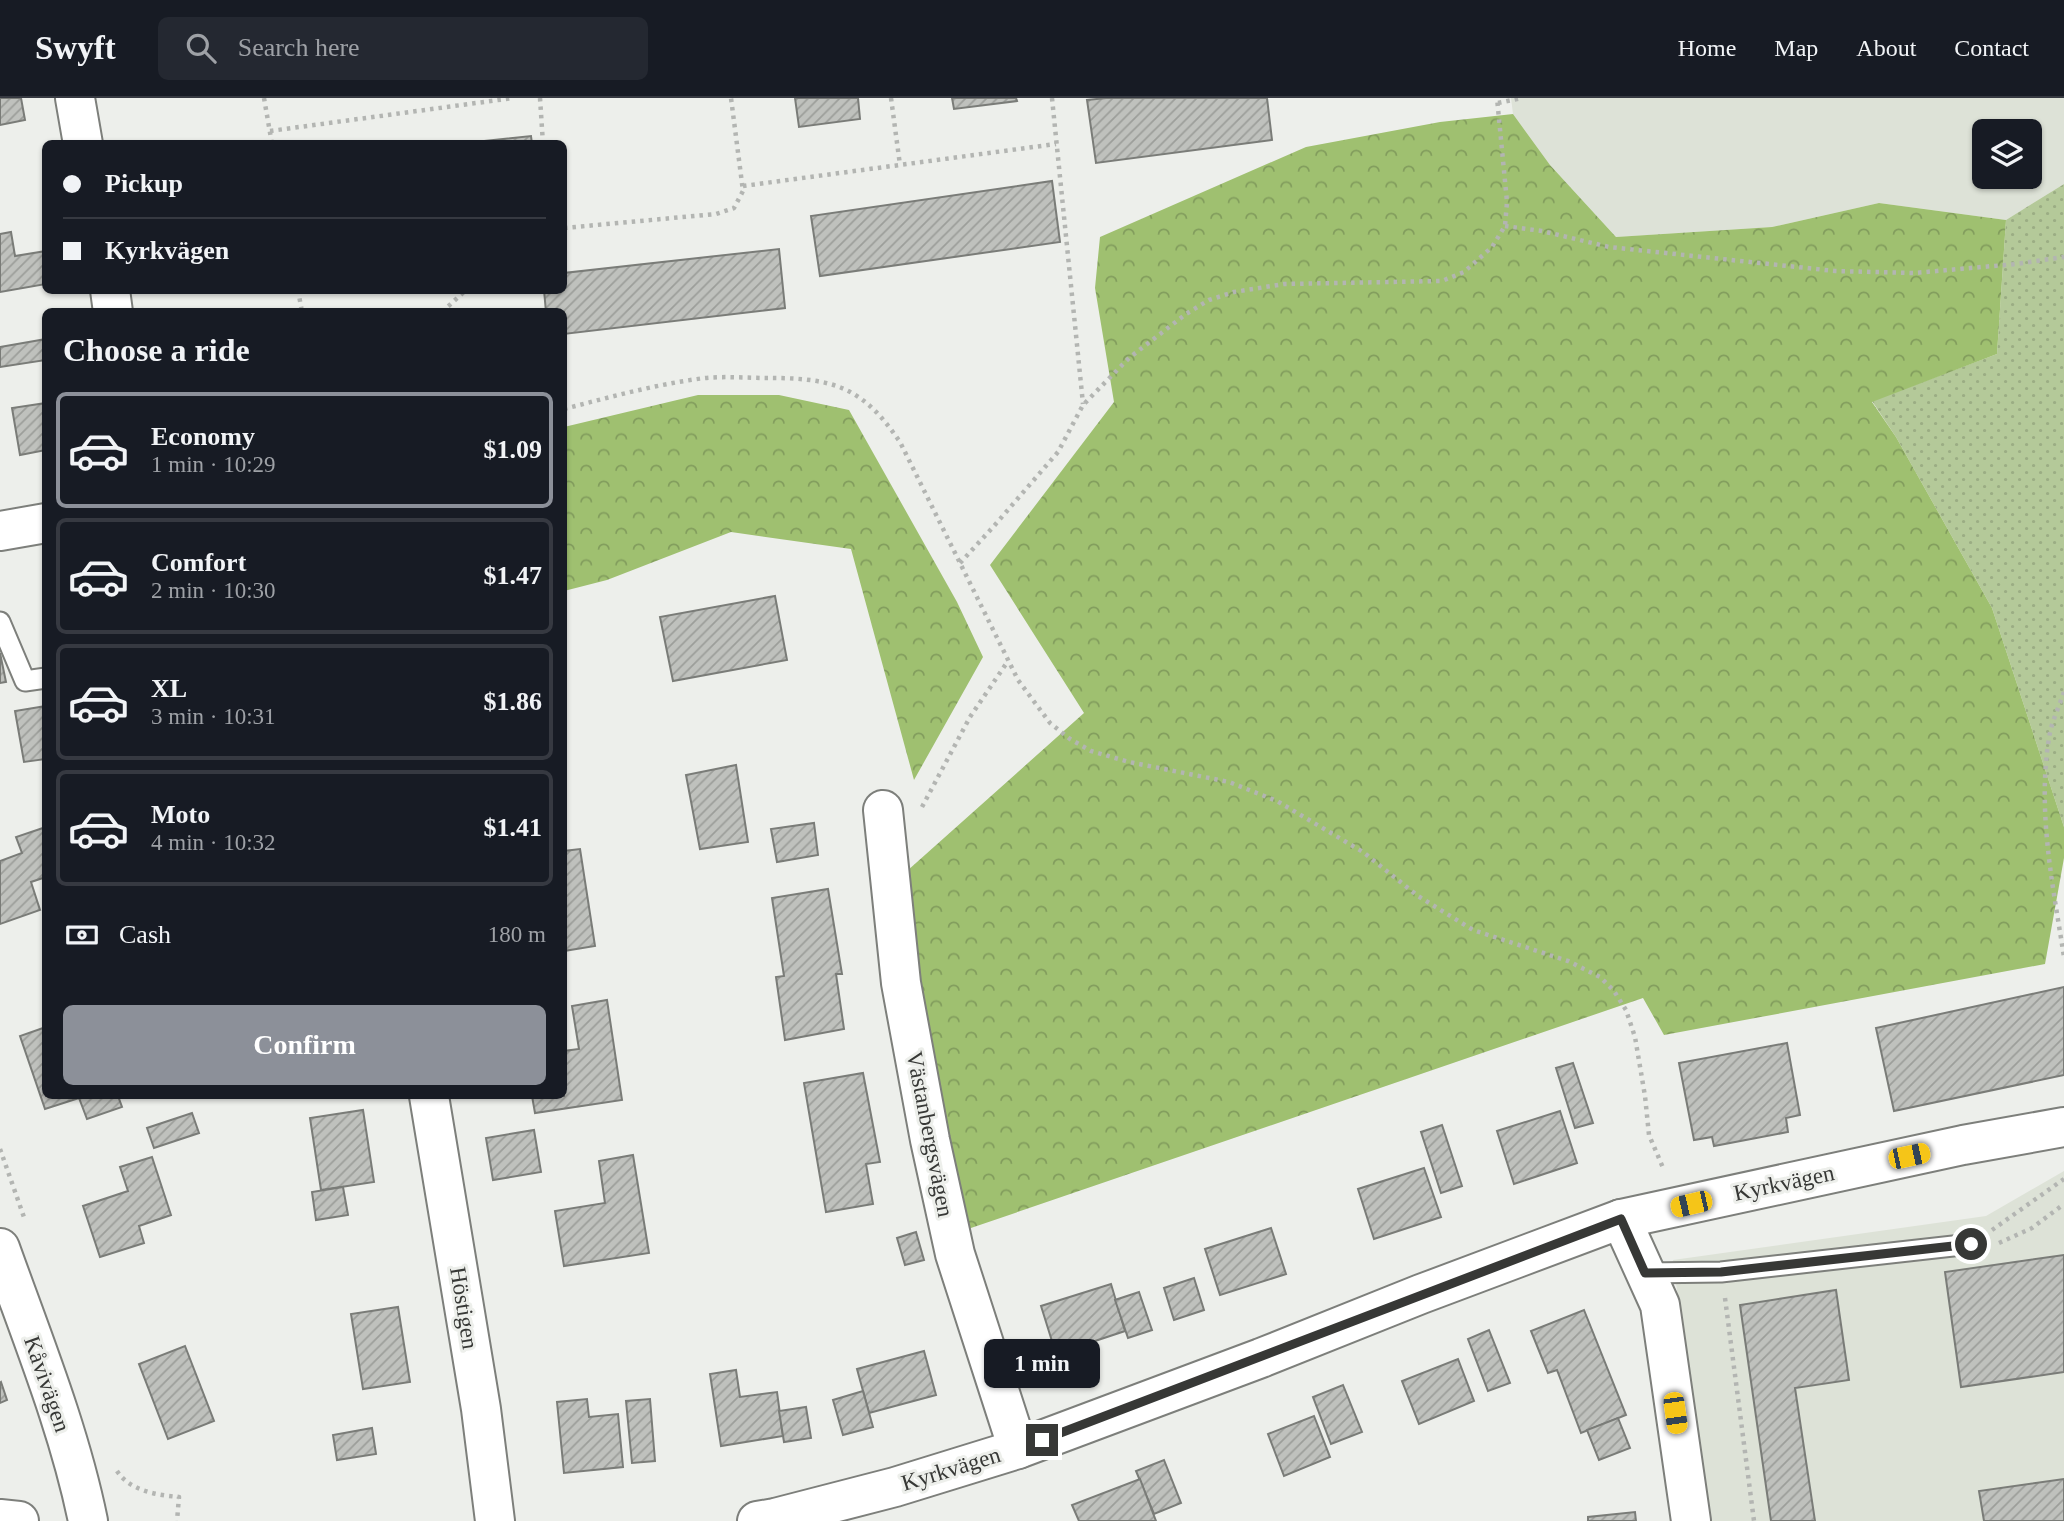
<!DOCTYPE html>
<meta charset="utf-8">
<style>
:root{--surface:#171b24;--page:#242831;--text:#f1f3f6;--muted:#9ea1a6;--line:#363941;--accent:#8c9099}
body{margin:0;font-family:"Times New Roman",serif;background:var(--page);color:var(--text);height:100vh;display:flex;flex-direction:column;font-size:26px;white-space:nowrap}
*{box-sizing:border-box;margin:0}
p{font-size:23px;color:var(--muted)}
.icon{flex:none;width:38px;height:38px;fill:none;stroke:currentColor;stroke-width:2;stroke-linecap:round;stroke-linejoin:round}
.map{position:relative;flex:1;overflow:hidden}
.panel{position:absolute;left:42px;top:210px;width:525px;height:791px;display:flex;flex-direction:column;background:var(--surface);border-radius:10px;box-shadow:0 2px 5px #0004}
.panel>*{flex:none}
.hud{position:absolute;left:42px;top:42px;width:525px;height:154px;border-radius:10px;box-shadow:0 2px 5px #0004;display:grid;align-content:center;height:154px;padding:0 21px;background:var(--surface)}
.tools{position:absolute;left:1972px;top:21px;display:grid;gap:14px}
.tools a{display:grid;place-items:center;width:70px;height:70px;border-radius:10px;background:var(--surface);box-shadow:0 2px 5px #0004;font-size:35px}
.end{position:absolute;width:32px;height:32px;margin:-16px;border:9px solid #373836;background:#fff;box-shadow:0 0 0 4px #fff}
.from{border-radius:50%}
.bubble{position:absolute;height:49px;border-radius:10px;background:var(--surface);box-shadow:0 2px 5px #0004;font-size:23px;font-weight:700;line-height:49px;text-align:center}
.car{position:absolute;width:21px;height:42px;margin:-21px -10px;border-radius:9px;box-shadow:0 0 5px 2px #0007;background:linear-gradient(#f5c518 24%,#345 0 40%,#f5c518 0 76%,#345 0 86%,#f5c518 0)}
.hud b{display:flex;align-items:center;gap:24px;height:66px;font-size:26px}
.hud b+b{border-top:2px solid var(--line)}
.hud i{width:18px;height:18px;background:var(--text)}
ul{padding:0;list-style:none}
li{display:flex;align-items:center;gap:21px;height:116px;margin:0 14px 10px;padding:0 7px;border:4px solid var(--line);border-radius:10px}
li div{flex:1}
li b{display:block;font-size:26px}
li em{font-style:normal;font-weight:700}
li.on{border-color:var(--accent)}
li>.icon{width:63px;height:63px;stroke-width:1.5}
h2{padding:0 21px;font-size:32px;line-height:84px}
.pay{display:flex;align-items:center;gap:18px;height:77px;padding:0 21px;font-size:26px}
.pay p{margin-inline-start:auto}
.primary-button{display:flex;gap:14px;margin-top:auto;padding:14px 21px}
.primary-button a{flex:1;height:80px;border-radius:10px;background:var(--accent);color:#fff;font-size:28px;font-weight:700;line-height:80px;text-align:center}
header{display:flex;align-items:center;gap:42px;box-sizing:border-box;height:98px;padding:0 35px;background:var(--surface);border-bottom:2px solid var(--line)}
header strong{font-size:33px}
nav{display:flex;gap:38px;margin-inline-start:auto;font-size:24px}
.search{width:490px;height:63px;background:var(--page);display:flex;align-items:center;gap:18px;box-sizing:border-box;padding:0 24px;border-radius:10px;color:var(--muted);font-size:26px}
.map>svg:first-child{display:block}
.built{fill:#dde2d7;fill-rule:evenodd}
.grass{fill:url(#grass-dots)}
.forest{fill:url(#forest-crowns)}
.building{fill:url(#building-hatch);stroke:#7a7c78;stroke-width:2}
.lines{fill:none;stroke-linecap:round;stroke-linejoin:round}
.lane-casing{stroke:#7d7f7b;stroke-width:23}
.street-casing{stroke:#7d7f7b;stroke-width:42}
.secondary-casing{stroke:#7d7f7b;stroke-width:42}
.path{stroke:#b3b5b2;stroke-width:4.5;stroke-dasharray:3.5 5;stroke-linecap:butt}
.lane{stroke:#fff;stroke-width:19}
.street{stroke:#fff;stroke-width:38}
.secondary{stroke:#fff;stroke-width:38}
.route{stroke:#373836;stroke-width:9}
.labels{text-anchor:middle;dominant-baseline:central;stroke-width:6;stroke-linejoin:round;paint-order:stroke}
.street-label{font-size:23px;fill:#373836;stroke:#edefeb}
</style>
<header>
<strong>Swyft</strong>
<div class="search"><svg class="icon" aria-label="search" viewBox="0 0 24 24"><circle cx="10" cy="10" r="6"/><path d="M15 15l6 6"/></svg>Search here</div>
<nav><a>Home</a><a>Map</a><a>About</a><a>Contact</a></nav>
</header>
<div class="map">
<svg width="2064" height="1423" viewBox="0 0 2064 1423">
<defs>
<pattern id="grass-dots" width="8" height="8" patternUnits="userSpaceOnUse" patternTransform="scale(1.75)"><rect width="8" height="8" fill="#b4c999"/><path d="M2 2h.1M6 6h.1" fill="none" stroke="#9bad84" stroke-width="1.8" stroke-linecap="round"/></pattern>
<pattern id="forest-crowns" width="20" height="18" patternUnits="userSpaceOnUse" patternTransform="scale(1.75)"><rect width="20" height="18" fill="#9fc070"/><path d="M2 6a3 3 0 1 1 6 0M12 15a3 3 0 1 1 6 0" fill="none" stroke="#829d5d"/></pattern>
<pattern id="building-hatch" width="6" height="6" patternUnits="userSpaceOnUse" patternTransform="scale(1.75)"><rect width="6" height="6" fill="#bfc1bd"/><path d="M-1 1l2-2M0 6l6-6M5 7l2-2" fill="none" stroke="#9c9e9a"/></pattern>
</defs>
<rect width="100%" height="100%" fill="#edefeb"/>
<g class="built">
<path d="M1511,0H2064V86L2006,122L1879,105L1772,129L1616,139L1550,67L1513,16ZM1984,33H2030V79H1984Z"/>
<polygon points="2064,1073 2064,1423 1707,1423 1673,1162 1986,1118"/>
</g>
<polygon class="grass" points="2064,86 2064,729 1992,510 1896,339 1872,303 1997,256 2006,122"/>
<g class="forest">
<polygon points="1513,16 1550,67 1616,139 1772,129 1879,105 2006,122 1997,256 1872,304 1896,339 1992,510 2064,729 2064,760 2045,866 1664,937 1643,900 968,1131 898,781 1084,615 990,467 1114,304 1095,190 1100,139 1306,49 1440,24"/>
<polygon points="698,297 779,297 849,312 957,504 983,559 914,682 851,451 731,434 607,482 564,493 564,329"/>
</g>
<g class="building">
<polygon points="0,0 21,0 25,22 0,27"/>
<polygon points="795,0 858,0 860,21 799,29"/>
<polygon points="952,0 1016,0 1017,3 954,11"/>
<polygon points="1106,0 1267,0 1272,42 1096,65 1087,2"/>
<polygon points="531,38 532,46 456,46"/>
<polygon points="1052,83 1060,144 820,178 811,118"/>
<polygon points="11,134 15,158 46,153 46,186 0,194 0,136"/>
<polygon points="779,151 785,210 564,236 564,214 546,214 544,192 564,192 564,175"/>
<polygon points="46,241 46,262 0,269 0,249"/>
<polygon points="46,305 46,352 20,357 12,310"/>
<polygon points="775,498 787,562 673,583 660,519"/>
<polygon points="0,555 6,584 0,585"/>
<polygon points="46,608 46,661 24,664 15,613"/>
<polygon points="736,667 748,744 700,751 686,677"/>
<polygon points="814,725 818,757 777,764 771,731"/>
<polygon points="46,729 46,779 31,784 40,812 0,826 0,763 22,755 16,739"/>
<polygon points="580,751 595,848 564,853 564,753"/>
<polygon points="828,791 842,876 836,876 844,931 785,942 776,879 784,878 772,800"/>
<polygon points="2064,889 2064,977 1894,1013 1876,930"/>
<polygon points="607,902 622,1002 535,1015 532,998 564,998 564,953 579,951 572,908"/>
<polygon points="46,929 46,998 118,998 122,1009 87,1021 79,1000 45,1011 20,938"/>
<polygon points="1787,945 1800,1017 1786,1020 1788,1034 1714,1048 1712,1039 1694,1042 1679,965"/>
<polygon points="1573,965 1593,1025 1575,1030 1556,970"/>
<polygon points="863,975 880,1064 866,1066 873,1106 826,1114 804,985"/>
<polygon points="363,1012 374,1084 321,1092 310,1020"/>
<polygon points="1560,1013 1577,1065 1514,1086 1497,1033"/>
<polygon points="192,1015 199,1035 154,1050 147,1030"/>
<polygon points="1442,1027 1462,1088 1441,1095 1421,1034"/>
<polygon points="534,1032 541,1074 493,1082 486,1040"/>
<polygon points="633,1057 649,1155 564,1168 555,1113 605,1105 599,1063"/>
<polygon points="152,1059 171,1117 139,1128 144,1145 100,1159 83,1108 128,1093 120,1069"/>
<polygon points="1424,1070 1441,1119 1374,1141 1358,1091"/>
<polygon points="343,1089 348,1117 316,1122 312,1094"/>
<polygon points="1271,1130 1286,1176 1220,1197 1205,1151"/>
<polygon points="916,1134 924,1162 905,1167 897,1140"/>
<polygon points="2064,1157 2064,1274 1961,1289 1945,1174"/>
<polygon points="1194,1180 1204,1212 1174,1222 1164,1190"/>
<polygon points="1111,1186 1125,1233 1056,1256 1041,1208"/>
<polygon points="1836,1192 1849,1282 1795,1290 1815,1423 1771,1423 1740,1207"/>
<polygon points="1139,1194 1152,1232 1128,1240 1115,1202"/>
<polygon points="398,1209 410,1284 363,1291 351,1216"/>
<polygon points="1584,1212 1626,1317 1581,1335 1557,1272 1548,1275 1531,1233"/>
<polygon points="1489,1232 1510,1285 1488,1293 1468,1241"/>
<polygon points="185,1248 214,1323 168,1341 139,1266"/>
<polygon points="924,1253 936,1297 869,1315 857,1271"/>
<polygon points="1458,1261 1474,1303 1419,1326 1402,1283"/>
<polygon points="736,1272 740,1299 777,1294 783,1338 721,1348 710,1276"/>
<polygon points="1,1284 7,1302 0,1305 0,1285"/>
<polygon points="1343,1287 1362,1334 1331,1346 1313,1299"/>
<polygon points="863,1293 873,1329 843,1337 833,1302"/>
<polygon points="587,1301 589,1319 618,1316 623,1369 564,1375 557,1304"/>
<polygon points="650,1301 655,1363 632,1365 626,1303"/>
<polygon points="806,1309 811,1340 784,1344 779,1313"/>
<polygon points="1314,1318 1330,1359 1284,1378 1268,1336"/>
<polygon points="1618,1320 1630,1350 1599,1362 1587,1332"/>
<polygon points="372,1330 376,1356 337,1362 333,1337"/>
<polygon points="1164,1362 1181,1405 1154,1416 1136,1373"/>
<polygon points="1140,1381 1156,1423 1079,1423 1072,1407"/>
<polygon points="2064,1381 2064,1423 1984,1423 1979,1393"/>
<polygon points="1635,1414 1636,1423 1588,1423 1588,1419"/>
</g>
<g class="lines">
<g class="lane-casing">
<g id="lane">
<polyline points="0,524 25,583 46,580"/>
<polyline points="1645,1175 1721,1174 1971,1146"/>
</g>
</g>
<g class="street-casing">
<g id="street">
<polyline points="75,0 83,46"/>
<polyline points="110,192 113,214"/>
<polyline points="0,433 46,425"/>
<polyline points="883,712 901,885 930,1042 955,1156 1018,1351"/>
<polyline points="429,998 481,1311 495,1423"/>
<polyline points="1621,1121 1660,1207 1691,1423"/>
<polyline points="0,1421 19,1423"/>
<polyline points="757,1423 775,1420 895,1389 1018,1351 1261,1260 1421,1196 1621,1121 1963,1047 2064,1029"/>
</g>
</g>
<g class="secondary-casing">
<path id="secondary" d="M0,1150C32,1240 69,1330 88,1423"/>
</g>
<g class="path">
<polyline points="264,0 272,46"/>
<polyline points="540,0 543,46"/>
<polyline points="891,0 900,67"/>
<polyline points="1052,0 1083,306"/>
<polyline points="1498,5 1522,0"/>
<polyline points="270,33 513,0"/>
<polyline points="743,88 1056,46"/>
<polyline points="1505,128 1542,133 1609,149 1835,173 1914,175 2016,166 2064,159"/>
<polyline points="564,130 716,116 734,110 743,93 731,0"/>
<polyline points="298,192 302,214"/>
<polyline points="442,214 466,192"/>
<path d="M564,311C610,299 657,286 705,280C725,278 748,280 769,280C796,280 828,281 852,295C873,307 886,324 900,344L1018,582L1050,625L1070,641L1091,653L1129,664L1229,684L1277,703L1363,754L1418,798L1473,832L1568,863L1600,879L1614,893L1626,912L1635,939L1645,998L1649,1037L1664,1072"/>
<polyline points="960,465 994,428 1058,354 1083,307 1129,260 1186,216 1209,202 1234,194 1284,186 1442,183 1464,174 1492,149 1505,128 1507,104 1497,0"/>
<path d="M2064,594C2059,609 2051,625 2049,640C2037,713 2053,788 2064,859"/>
<polyline points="922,709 970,619 1008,563"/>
<polyline points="0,1051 25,1122"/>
<polyline points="1992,1132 2064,1081"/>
<polyline points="1999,1145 2032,1130 2064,1106"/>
<polyline points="1725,1200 1754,1423"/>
<path d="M117,1373C130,1393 157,1397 179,1399L177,1423"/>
</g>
<use href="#lane" class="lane"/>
<use href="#street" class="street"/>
<use href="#secondary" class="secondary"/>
</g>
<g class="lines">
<path class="route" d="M1042,1342C1236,1269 1428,1193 1621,1121L1645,1175L1721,1174L1971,1146"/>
</g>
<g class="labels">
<g class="street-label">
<text transform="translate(930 1036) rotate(79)">Västanbergsvägen</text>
<text transform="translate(1784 1085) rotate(-12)">Kyrkvägen</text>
<text transform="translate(464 1210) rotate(81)">Höstigen</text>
<text transform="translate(47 1286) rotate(71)">Kåvivägen</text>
<text transform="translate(951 1371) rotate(-17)">Kyrkvägen</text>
</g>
</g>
</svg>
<div class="tools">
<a><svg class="icon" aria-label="layers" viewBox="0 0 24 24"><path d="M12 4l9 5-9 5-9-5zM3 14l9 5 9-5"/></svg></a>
</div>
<i class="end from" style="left:1971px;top:1146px"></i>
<i class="end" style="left:1042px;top:1342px"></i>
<div class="bubble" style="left:984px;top:1241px;width:116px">1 min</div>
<i class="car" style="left:1909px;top:1058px;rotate:78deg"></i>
<i class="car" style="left:1691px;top:1106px;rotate:257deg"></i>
<i class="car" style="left:1675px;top:1315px;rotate:172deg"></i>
<div class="hud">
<b><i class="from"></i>Pickup</b>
<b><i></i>Kyrkvägen</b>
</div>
<section class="panel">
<h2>Choose a ride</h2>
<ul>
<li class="on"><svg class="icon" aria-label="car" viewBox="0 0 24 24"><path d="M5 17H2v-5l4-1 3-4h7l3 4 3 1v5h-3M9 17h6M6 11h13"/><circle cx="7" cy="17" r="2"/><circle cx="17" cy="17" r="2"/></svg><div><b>Economy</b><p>1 min · 10:29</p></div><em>$1.09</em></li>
<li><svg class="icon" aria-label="car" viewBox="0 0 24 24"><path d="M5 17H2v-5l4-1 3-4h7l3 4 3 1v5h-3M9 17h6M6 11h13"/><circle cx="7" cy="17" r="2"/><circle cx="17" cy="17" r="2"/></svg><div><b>Comfort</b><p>2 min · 10:30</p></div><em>$1.47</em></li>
<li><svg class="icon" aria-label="car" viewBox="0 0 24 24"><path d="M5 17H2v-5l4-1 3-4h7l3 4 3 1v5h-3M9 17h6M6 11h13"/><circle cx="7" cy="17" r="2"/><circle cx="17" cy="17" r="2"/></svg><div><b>XL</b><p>3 min · 10:31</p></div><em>$1.86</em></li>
<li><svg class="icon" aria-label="car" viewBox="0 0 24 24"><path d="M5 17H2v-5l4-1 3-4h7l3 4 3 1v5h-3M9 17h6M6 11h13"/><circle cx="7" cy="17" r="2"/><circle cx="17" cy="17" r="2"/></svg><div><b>Moto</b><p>4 min · 10:32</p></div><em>$1.41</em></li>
</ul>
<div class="pay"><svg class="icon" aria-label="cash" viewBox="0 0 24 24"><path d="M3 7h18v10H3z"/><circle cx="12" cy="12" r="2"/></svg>Cash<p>180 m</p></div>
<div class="primary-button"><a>Confirm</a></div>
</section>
</div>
